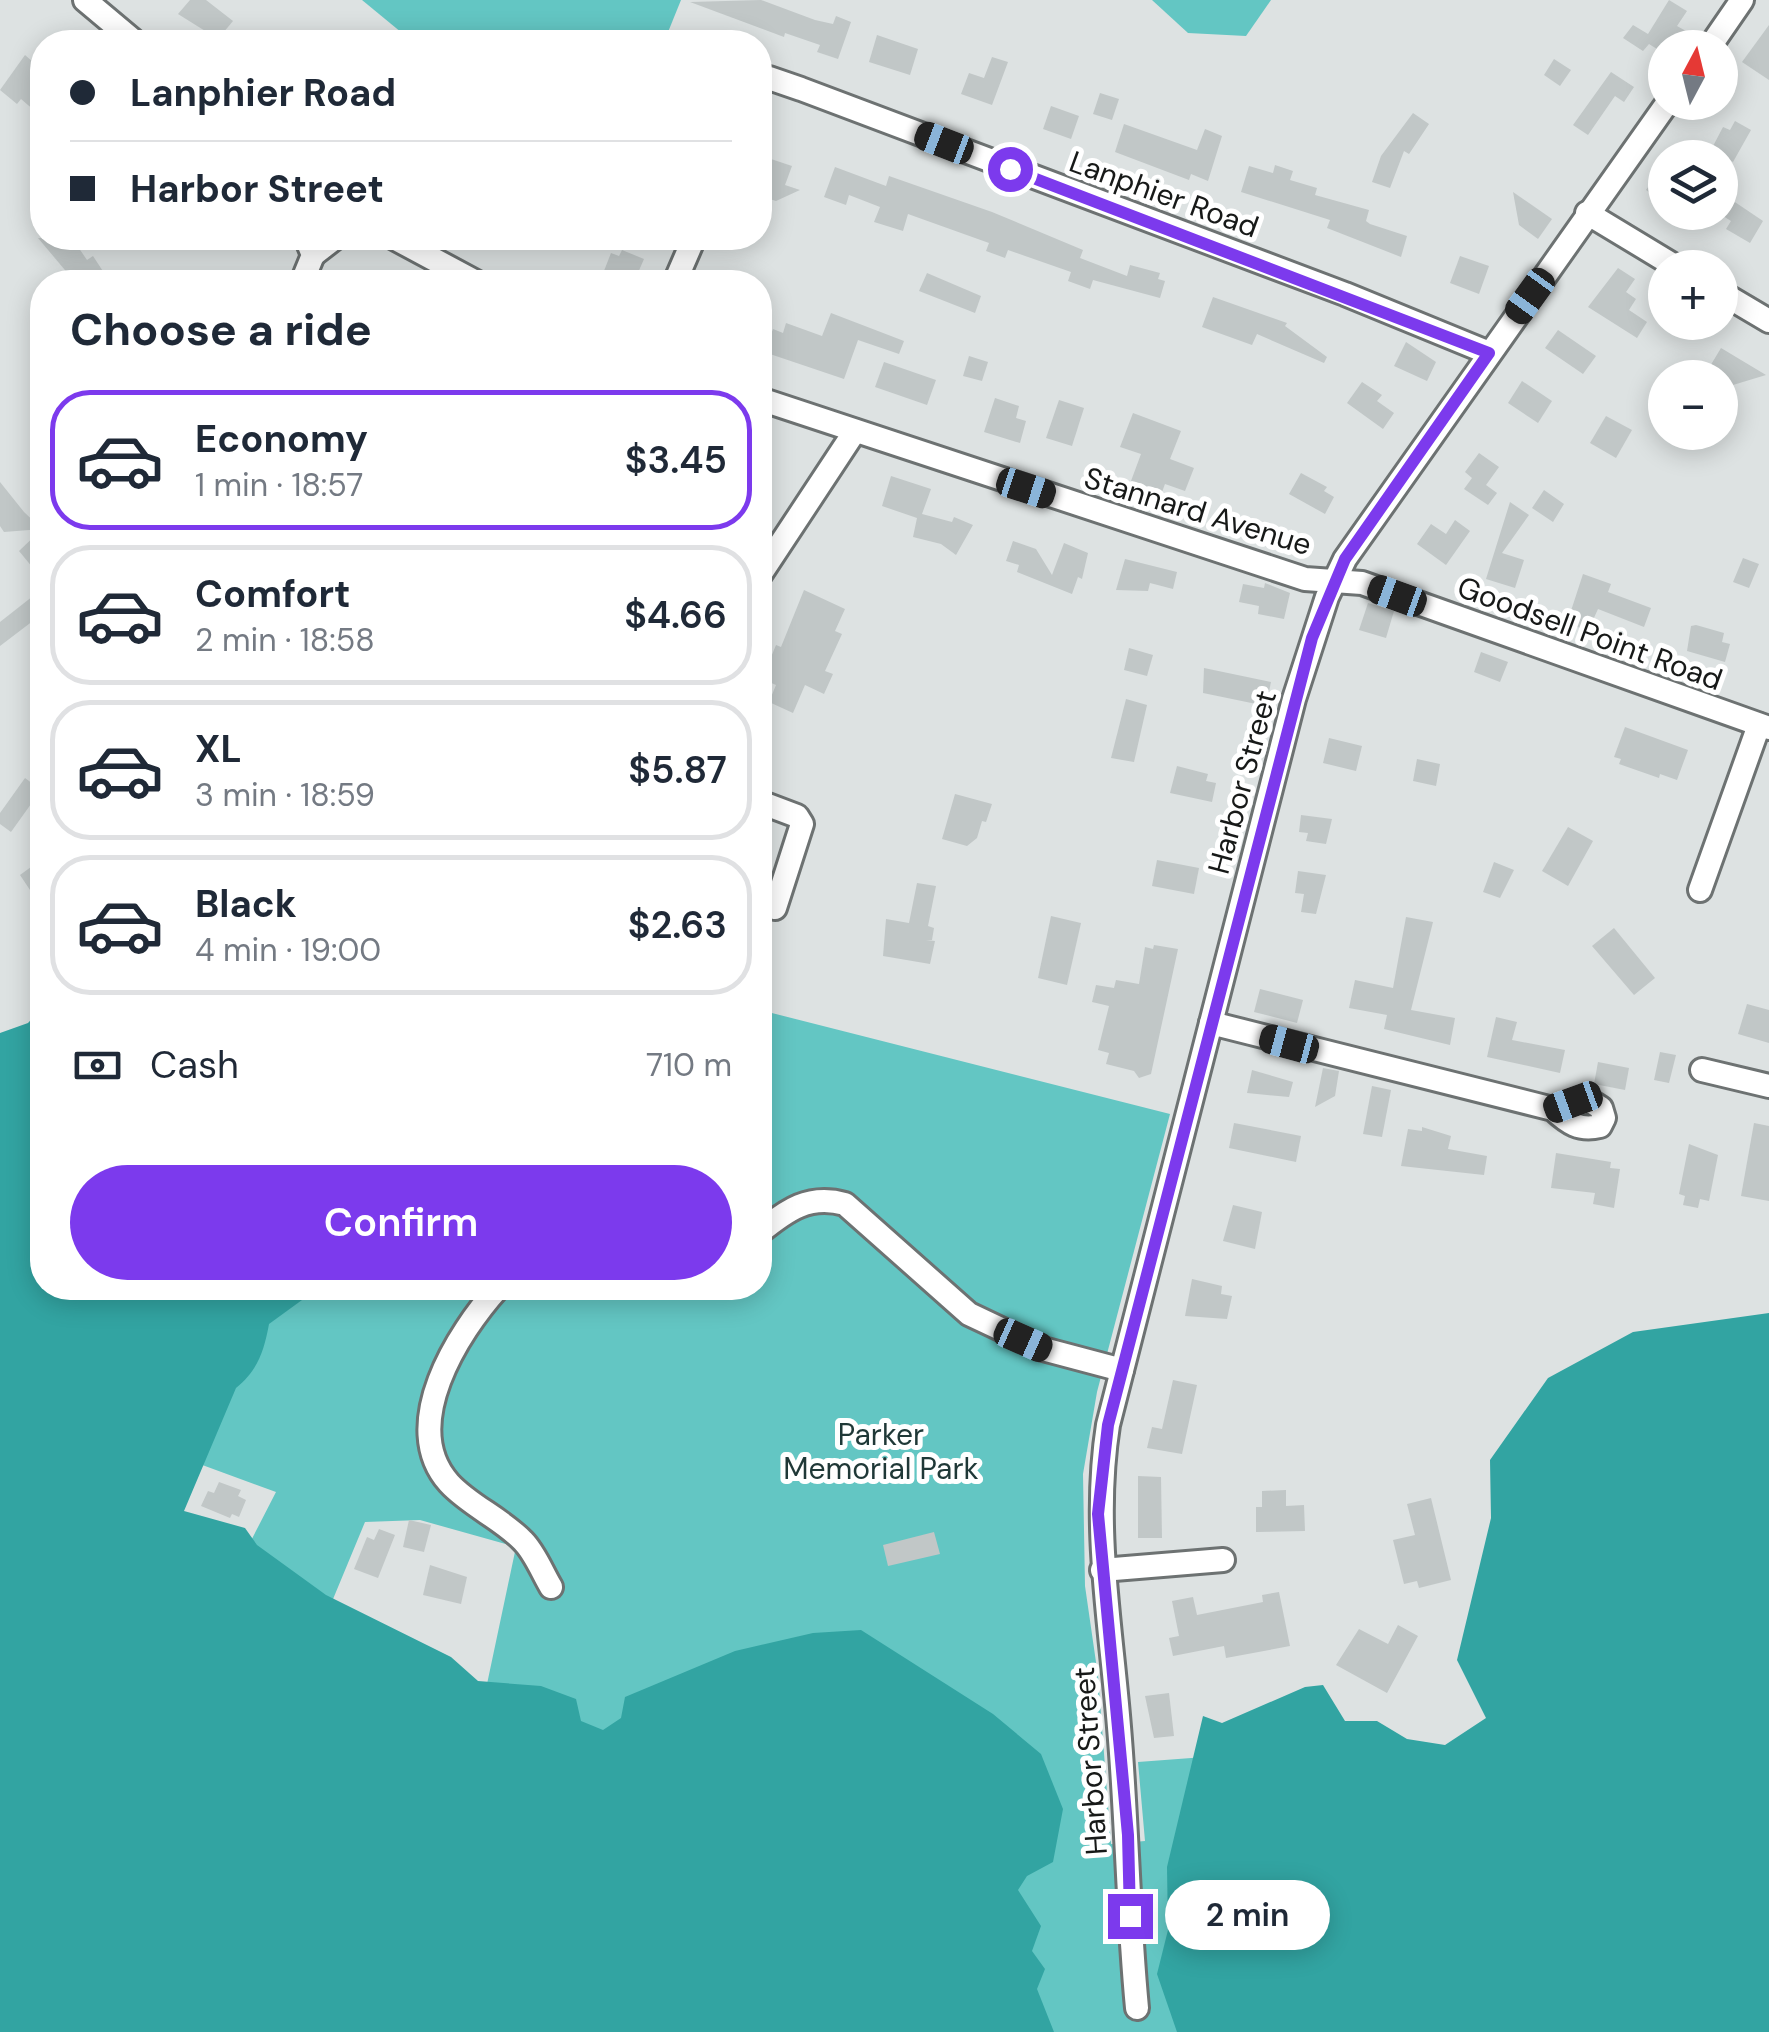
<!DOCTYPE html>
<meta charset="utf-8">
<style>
:root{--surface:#fff;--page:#f2f2f3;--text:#1f2937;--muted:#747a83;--line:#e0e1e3;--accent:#7c3aed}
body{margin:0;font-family:"DM Sans",sans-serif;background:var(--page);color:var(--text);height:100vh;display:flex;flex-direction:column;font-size:38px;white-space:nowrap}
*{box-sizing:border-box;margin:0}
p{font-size:32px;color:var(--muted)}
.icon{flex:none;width:55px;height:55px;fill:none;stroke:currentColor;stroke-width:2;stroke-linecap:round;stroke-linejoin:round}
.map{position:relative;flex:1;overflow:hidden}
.details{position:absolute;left:30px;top:270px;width:742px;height:1030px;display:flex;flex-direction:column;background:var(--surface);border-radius:40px;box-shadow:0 5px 25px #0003}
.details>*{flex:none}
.banner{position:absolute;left:30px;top:30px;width:742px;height:220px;border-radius:40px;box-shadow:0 5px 25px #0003;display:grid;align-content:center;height:220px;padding:0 40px;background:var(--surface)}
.needle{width:65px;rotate:7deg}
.tools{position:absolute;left:1648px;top:30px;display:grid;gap:20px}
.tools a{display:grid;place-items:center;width:90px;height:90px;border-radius:50%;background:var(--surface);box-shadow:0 5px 25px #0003;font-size:50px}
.end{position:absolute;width:45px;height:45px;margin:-22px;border:12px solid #7c3aed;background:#fff;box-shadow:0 0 0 5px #fff}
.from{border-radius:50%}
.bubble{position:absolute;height:70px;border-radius:35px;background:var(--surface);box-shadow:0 5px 25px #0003;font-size:32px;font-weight:600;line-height:70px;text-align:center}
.car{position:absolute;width:30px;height:60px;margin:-30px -15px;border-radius:12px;box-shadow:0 0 8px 2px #0007;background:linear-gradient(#222 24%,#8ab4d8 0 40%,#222 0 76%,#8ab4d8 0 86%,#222 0)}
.banner b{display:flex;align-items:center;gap:35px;height:95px;font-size:38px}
.banner b+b{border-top:2px solid var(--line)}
.banner i{width:25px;height:25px;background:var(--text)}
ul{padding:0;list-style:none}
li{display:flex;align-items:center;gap:30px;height:140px;margin:0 20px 15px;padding:0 20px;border:5px solid var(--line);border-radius:40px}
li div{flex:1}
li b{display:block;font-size:38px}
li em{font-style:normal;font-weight:600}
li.selected{border-color:var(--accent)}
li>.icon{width:90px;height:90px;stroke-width:1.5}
h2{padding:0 40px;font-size:45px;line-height:120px}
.pay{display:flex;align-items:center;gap:25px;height:110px;padding:0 40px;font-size:38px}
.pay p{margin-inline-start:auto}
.primary-button{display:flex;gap:20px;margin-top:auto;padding:20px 40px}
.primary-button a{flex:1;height:115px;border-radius:60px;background:var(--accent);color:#fff;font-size:40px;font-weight:600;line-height:115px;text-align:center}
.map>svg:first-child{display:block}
.green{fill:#63c6c3}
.water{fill:#32a4a2}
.building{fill:#c1c7c7}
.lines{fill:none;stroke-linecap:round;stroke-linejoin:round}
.street-casing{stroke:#6d7272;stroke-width:28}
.street{stroke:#fff;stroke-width:22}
.route{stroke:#7c3aed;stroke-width:12}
.labels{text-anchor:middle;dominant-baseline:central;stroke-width:10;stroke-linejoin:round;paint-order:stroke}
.street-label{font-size:30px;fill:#171918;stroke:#fff}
.park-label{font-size:30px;fill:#1f3837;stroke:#fff}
</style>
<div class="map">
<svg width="1769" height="2032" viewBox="0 0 1769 2032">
<rect width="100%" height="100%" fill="#dde2e2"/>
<g class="green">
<polygon points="362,0 681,0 664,42 413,42"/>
<polygon points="1152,0 1271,0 1246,36 1188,33"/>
<polygon points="760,1010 1170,1114 1097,1392 1083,1474 1085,1586 1098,1676 1111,1844 1145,1841 1138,1762 1218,1756 1186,2032 1041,2032 614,1734 483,1703 516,1547 420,1520 365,1522 326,1616 238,1566 276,1492 186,1459 286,1288 760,1288"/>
</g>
<g class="water">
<path d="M42,1008V1288H306L302,1300L269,1324C264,1351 258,1370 236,1388L184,1511L245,1528L257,1545L326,1595L451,1657L478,1681L541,1686L576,1699L581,1721L603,1730L621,1718L625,1697L735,1651L813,1633L861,1630L993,1714L1041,1754L1063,1809L1053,1862L1027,1876L1018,1890L1041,1926L1032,1951L1045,1969L1037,1989L1054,2032H0V1033L28,1023Z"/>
<polygon points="1769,1313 1769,2032 1177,2032 1157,1974 1168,1930 1167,1867 1203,1716 1222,1723 1305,1687 1323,1685 1345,1721 1377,1721 1407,1739 1445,1745 1486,1718 1457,1660 1491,1518 1490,1460 1548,1378 1633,1332"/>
</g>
<g class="building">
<polygon points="190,0 206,0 233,21 218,39 178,14"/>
<polygon points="761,0 815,20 833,24 836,16 851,22 838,59 817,52 820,45 785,33 784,37 690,2"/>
<polygon points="1669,0 1687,11 1677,26 1686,31 1675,48 1665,48 1665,54 1649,44 1643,51 1623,38 1633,25 1648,34"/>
<polygon points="1769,25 1769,80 1742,62"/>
<polygon points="877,35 918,49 910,75 869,62"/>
<polygon points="25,55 42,70 42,117 21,99 17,104 0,90"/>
<polygon points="992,57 1008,62 992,105 961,94 969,73 984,78"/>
<polygon points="1554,59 1571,70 1560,86 1544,75"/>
<polygon points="1611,72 1634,87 1624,102 1615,96 1588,135 1573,125"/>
<polygon points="1100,93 1119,99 1112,120 1093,114"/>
<polygon points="1051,106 1079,116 1071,139 1043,129"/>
<polygon points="1413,113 1429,124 1409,154 1404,151 1390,188 1372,182 1381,156"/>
<polygon points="1735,121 1751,130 1733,162 1711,150 1723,127 1730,130"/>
<polygon points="1124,124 1197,150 1205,129 1222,136 1208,181 1191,174 1189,180 1115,152"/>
<polygon points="768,158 792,166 785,185 800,190 776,201 760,196"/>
<polygon points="1665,163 1665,203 1646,190"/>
<polygon points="1275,165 1293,171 1290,180 1317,188 1315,195 1369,210 1366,221 1370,224 1407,236 1401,257 1327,228 1330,220 1241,192 1249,166 1273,173"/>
<polygon points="835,167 886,186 889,176 992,212 1083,250 1080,258 1127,276 1130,265 1160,273 1158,279 1165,281 1160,298 1093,280 1090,289 1068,281 1071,272 1008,250 1005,258 986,251 989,243 908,214 903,231 874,222 880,207 849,195 846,205 824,197"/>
<polygon points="1513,192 1552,219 1538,239 1519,225"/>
<polygon points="1720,192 1763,221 1750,243 1726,229 1731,221 1720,214"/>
<polygon points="38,238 72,238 87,260 93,256 110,282 75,282"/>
<polygon points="622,250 644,259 634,282 602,276 611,253 619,256"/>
<polygon points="1460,256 1489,266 1479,294 1450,283"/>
<polygon points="1618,268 1635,279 1626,292 1636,299 1629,310 1647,322 1637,338 1588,307"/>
<polygon points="927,273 981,296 975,313 919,291"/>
<polygon points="1213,297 1287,323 1285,326 1327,357 1324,363 1257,334 1252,345 1202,327"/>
<polygon points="831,313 904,341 899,354 858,340 844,379 764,352 773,329 783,333 786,323 822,336"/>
<polygon points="1558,330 1596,356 1583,374 1545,348"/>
<polygon points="1406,342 1436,362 1427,381 1394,366"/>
<polygon points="1721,348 1766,375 1733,385 1720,378 1703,378"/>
<polygon points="969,356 988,362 982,381 963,376"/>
<polygon points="884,362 936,380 927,405 875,387"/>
<polygon points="1522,381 1552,401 1538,423 1508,403"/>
<polygon points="1362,382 1382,395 1377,401 1394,413 1383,429 1347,403"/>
<polygon points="995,398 1019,406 1016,418 1026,421 1020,443 984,432"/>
<polygon points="1059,400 1084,408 1072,446 1046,438"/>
<polygon points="1133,413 1181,431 1170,459 1194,468 1185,491 1165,484 1162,492 1131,481 1141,454 1120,447"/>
<polygon points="1606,416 1632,430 1616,458 1590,443"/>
<polygon points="1479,453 1499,467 1486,485 1497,493 1488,505 1464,489 1472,478 1465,472"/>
<polygon points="1301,473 1327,487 1324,491 1334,497 1325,514 1289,494"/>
<polygon points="891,476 931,489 922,514 952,522 954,517 973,525 956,555 941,544 913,537 917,518 882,506"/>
<polygon points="0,482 24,512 42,529 4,532 0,526"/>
<polygon points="1544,490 1564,504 1553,522 1532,508"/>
<polygon points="1510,502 1529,515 1502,553 1524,560 1515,588 1486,579"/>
<polygon points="1455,520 1470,531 1446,565 1417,544 1431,524 1446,534"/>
<polygon points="42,529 42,561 33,568 19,551"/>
<polygon points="1013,541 1036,549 1052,575 1064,543 1088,553 1082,579 1078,577 1072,594 1017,572 1019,565 1006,561"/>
<polygon points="1743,558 1759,564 1749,588 1733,582"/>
<polygon points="1125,559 1177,572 1173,589 1150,583 1148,591 1116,590"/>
<polygon points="1583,574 1611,584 1608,592 1651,608 1644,627 1598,609 1588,631 1567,623"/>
<polygon points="1265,583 1290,593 1284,619 1258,614 1259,606 1239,602 1243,584 1264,588"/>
<polygon points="42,589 42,614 0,646 0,622"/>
<polygon points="804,590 845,609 835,631 842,634 825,671 833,674 824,694 805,685 793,713 769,702 776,685 762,679 776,645 781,647"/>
<polygon points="1368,603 1394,611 1386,638 1359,630"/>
<polygon points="1696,625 1724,633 1722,642 1730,644 1725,662 1687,651 1691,626"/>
<polygon points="1129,648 1153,655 1147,676 1124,670"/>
<polygon points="1481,652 1508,662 1500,682 1474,672"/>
<polygon points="1204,668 1271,682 1266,706 1203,693"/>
<polygon points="1126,699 1147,705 1134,762 1111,758"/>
<polygon points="1625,727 1688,750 1677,780 1660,774 1659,778 1619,764 1621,759 1614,757"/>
<polygon points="1329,738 1362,746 1356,771 1323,763"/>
<polygon points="1417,759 1440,764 1436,786 1413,781"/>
<polygon points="1177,766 1208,774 1206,781 1216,783 1212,802 1170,793"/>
<polygon points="25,778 41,790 11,832 0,824 0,813"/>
<polygon points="955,794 992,804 986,822 982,821 977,838 967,846 942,839"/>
<polygon points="1301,815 1332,819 1326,844 1306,841 1308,833 1299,832"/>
<polygon points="1568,827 1593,841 1568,886 1542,871"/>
<polygon points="42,859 42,908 20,875"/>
<polygon points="1157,860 1199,868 1194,894 1152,886"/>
<polygon points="1494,862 1514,870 1500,898 1483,892"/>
<polygon points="1298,871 1326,875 1316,914 1301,912 1304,894 1295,893"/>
<polygon points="917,883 936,886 928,926 934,928 932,940 926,940 935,941 930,964 883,956 886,919 909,923"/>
<polygon points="1051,916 1081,923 1067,985 1038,978"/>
<polygon points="1406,917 1433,922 1411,1010 1455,1018 1450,1045 1384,1029 1387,1015 1349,1008 1355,980 1393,988"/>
<polygon points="1614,928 1655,978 1634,995 1592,946"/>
<polygon points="1154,945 1178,949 1151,1074 1139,1078 1134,1071 1106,1064 1109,1053 1098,1050 1109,1006 1092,1002 1096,985 1114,988 1116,980 1139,984 1145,947 1153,949"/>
<polygon points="1260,989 1303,1000 1297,1023 1254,1012"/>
<polygon points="1747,1004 1769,1010 1769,1043 1738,1034"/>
<polygon points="1496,1017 1517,1022 1512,1040 1565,1050 1560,1073 1487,1057"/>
<polygon points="1660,1052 1676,1055 1669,1083 1654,1080"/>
<polygon points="1598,1062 1629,1068 1625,1090 1594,1084"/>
<polygon points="1323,1068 1339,1071 1335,1096 1315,1107"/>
<polygon points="1252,1070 1293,1082 1289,1097 1247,1093"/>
<polygon points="1372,1086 1391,1090 1382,1137 1363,1134"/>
<polygon points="1234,1123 1301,1136 1296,1162 1229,1148"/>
<polygon points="1754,1123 1769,1126 1769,1201 1741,1196"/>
<polygon points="1422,1127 1451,1136 1448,1149 1487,1156 1484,1175 1401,1166 1408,1129 1422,1131"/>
<polygon points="1689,1144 1718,1155 1709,1201 1700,1199 1698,1208 1683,1205 1685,1196 1679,1194"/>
<polygon points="1556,1153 1611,1162 1610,1168 1620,1169 1614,1208 1593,1204 1595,1193 1551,1188"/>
<polygon points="1233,1205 1262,1212 1255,1249 1223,1241"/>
<polygon points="1192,1279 1222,1286 1221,1294 1232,1296 1227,1319 1185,1316"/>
<polygon points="1173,1380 1197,1385 1182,1454 1147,1448 1152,1427 1162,1429"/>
<polygon points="1138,1476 1161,1477 1162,1538 1138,1538"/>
<polygon points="219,1482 241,1490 238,1496 246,1500 239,1517 232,1514 230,1518 201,1506 208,1491 214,1493"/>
<polygon points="1286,1490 1286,1506 1304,1505 1305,1531 1256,1532 1256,1507 1262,1507 1262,1491"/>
<polygon points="1431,1498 1451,1580 1419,1588 1417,1581 1404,1584 1393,1540 1415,1535 1407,1504"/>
<polygon points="409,1520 431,1525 424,1552 403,1547"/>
<polygon points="379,1529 395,1535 378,1578 354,1569 367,1537 374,1540"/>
<polygon points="934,1532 940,1554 888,1566 883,1545"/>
<polygon points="430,1565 467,1577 461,1604 423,1595"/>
<polygon points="1279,1592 1290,1646 1226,1658 1224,1646 1173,1656 1169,1638 1179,1636 1172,1601 1193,1597 1197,1615 1263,1602 1262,1595"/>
<polygon points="1398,1625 1418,1636 1387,1693 1336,1665 1359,1629 1388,1644"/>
<polygon points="1169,1693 1174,1736 1154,1738 1145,1696"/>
</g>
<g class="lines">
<g class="street-casing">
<g id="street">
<polyline points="85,0 135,42"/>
<polyline points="1709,48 1742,0"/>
<polyline points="760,82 769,78 801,89 1345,294 1489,353"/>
<polyline points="1587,213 1678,268"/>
<polyline points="394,238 476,282"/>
<polyline points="313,255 335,238"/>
<polyline points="302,282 313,255 306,238"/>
<polyline points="675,282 694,238"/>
<polyline points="1720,292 1769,321"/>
<polyline points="760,399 1305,579 1362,583 1769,728"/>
<polyline points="760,575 855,431"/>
<polyline points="760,802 797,816 802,824 775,908"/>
<polyline points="1700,890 1759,725"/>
<path d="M1211,1023L1553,1109C1568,1123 1579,1131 1600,1126L1604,1118L1601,1108L1590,1101L1553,1109"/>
<polyline points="1702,1070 1769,1086"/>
<path d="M760,1232C787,1210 809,1194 845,1204L969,1314L1043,1349L1122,1370"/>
<path d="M498,1288C458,1332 398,1426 449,1483C470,1506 501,1518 523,1541C535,1553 542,1572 551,1587"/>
<polyline points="1102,1570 1223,1560"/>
<path d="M1137,2008C1128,1915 1127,1821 1119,1727C1111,1625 1092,1527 1108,1425L1294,699L1327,597L1345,559L1668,102"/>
</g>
</g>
<use href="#street" class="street"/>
</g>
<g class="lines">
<polyline class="route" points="1010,169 1489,353 1345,559 1312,638 1108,1425 1098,1514 1128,1835 1130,1916"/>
</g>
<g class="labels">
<g class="street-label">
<text transform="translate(1164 194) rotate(20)">Lanphier Road</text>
<text transform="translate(1198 511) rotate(17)">Stannard Avenue</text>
<text transform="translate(1590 633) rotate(20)">Goodsell Point Road</text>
<text transform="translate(1242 782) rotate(-75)">Harbor Street</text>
<text transform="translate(1090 1761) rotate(-94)">Harbor Street</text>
</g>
<g class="park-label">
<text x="881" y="1434">Parker<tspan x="881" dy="34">Memorial Park</tspan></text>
</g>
</g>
</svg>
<div class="tools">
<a><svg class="needle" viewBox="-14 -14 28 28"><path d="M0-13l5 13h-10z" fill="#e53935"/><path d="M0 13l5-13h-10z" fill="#747a83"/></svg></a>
<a><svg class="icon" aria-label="layers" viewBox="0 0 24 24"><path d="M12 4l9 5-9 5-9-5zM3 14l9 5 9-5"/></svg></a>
<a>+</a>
<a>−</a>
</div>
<i class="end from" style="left:1010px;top:169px"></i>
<i class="end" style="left:1130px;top:1916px"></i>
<div class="bubble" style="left:1165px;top:1880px;width:165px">2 min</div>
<i class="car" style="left:944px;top:143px;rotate:291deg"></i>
<i class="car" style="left:1530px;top:296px;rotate:216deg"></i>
<i class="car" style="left:1026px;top:488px;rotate:108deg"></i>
<i class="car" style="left:1397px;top:596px;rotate:290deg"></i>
<i class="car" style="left:1289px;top:1044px;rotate:285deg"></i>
<i class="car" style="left:1573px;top:1102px;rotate:250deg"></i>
<i class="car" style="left:1023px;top:1340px;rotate:114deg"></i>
<div class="banner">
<b><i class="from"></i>Lanphier Road</b>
<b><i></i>Harbor Street</b>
</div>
<section class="details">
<h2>Choose a ride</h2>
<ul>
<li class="selected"><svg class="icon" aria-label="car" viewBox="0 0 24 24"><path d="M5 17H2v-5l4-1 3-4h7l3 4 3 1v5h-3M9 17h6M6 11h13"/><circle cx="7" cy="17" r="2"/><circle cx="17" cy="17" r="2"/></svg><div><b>Economy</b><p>1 min · 18:57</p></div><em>$3.45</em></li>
<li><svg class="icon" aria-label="car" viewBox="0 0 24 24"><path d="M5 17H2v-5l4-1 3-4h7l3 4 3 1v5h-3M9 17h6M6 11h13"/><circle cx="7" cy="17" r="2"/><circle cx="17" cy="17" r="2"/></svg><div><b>Comfort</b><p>2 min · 18:58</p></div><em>$4.66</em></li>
<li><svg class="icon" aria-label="car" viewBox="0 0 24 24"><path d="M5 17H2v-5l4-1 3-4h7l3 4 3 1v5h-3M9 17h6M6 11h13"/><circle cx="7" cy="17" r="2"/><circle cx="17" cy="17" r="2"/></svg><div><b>XL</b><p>3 min · 18:59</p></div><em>$5.87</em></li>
<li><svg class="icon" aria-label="car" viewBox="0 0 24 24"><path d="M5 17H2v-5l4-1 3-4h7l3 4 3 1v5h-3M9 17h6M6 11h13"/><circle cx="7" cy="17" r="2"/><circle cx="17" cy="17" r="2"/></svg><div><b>Black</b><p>4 min · 19:00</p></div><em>$2.63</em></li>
</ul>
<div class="pay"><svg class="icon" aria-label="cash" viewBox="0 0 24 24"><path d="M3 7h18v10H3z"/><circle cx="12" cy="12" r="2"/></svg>Cash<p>710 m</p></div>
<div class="primary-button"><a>Confirm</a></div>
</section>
</div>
